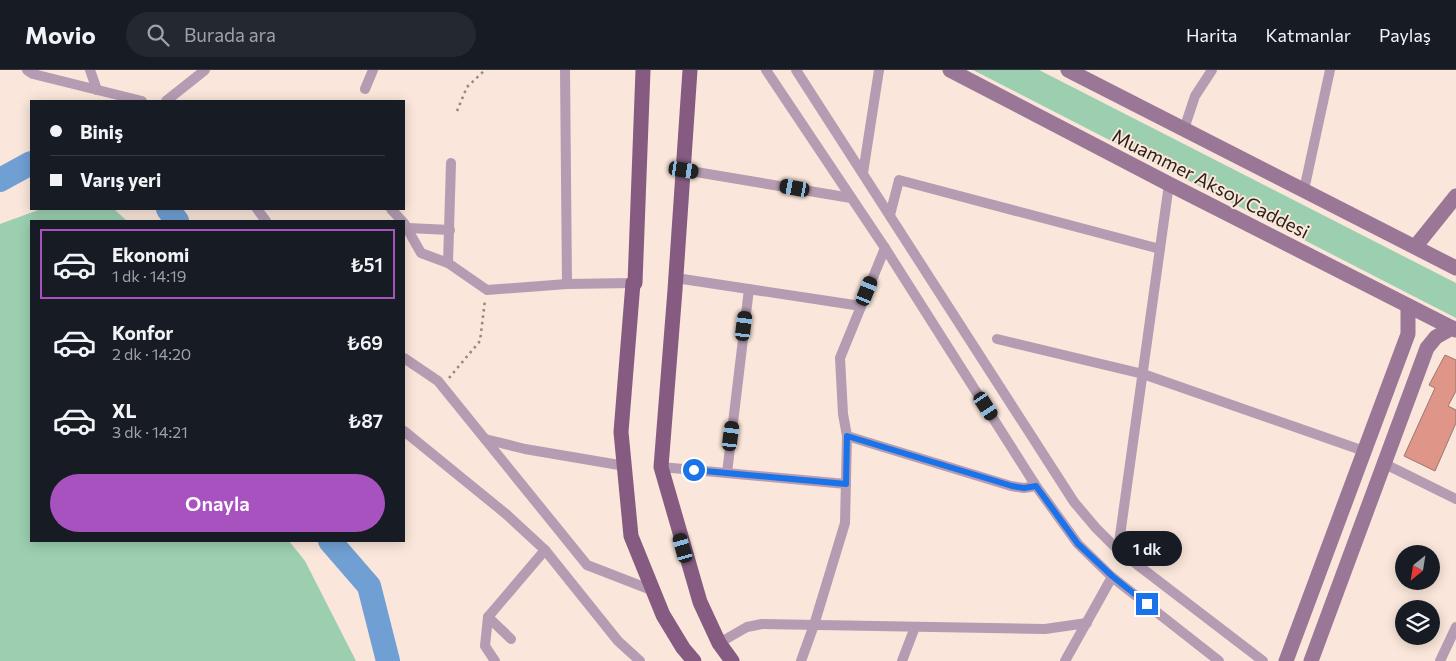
<!DOCTYPE html>
<html lang="tr">
<meta charset="utf-8">
<style>
:root{--surface:#171b24;--page:#242831;--text:#f1f3f6;--muted:#9ea1a6;--line:#363941;--accent:#a852c0}
body{margin:0;font-family:Commissioner,sans-serif;background:var(--page);color:var(--text);height:100vh;display:flex;flex-direction:column;font-size:19px;white-space:nowrap}
*{box-sizing:border-box;margin:0}
p{font-size:16px;color:var(--muted)}
.icon{flex:none;width:28px;height:28px;fill:none;stroke:currentColor;stroke-width:2;stroke-linecap:round;stroke-linejoin:round}
.map{position:relative;flex:1;overflow:hidden}
.details{position:absolute;left:30px;top:150px;width:375px;height:322px;display:flex;flex-direction:column;background:var(--surface);border-radius:0px;box-shadow:0 2px 12px #0003}
.details>*{flex:none}
.banner{position:absolute;left:30px;top:30px;width:375px;height:110px;border-radius:0px;box-shadow:0 2px 12px #0003;display:grid;align-content:center;height:110px;padding:0 20px;background:var(--surface)}
.needle{width:32px;rotate:210deg}
.tools{position:absolute;left:1395px;top:475px;display:grid;gap:10px}
.tools a{display:grid;place-items:center;width:45px;height:45px;border-radius:50%;background:var(--surface);box-shadow:0 2px 12px #0003;font-size:25px}
.end{position:absolute;width:22px;height:22px;margin:-11px;border:6px solid #1a73e8;background:#fff;box-shadow:0 0 0 2px #fff}
.from{border-radius:50%}
.bubble{position:absolute;height:35px;border-radius:18px;background:var(--surface);box-shadow:0 2px 12px #0003;font-size:16px;font-weight:600;line-height:35px;text-align:center}
.car{position:absolute;width:15px;height:30px;margin:-15px -8px;border-radius:6px;box-shadow:0 0 4px 1px #0007;background:linear-gradient(#222 24%,#8ab4d8 0 40%,#222 0 76%,#8ab4d8 0 86%,#222 0)}
.banner b{display:flex;align-items:center;gap:18px;height:48px;font-size:19px}
.banner b+b{border-top:1px solid var(--line)}
.banner i{width:12px;height:12px;background:var(--text)}
ul{padding:9px 0 0;list-style:none}
li{display:flex;align-items:center;gap:15px;height:70px;margin:0 10px 8px;padding:0 10px;border:2px solid transparent;border-radius:0px}
li div{flex:1}
li b{display:block;font-size:19px}
li em{font-style:normal;font-weight:600}
li.selected{border-color:var(--accent)}
li>.icon{width:45px;height:45px;stroke-width:1.5}
.button{display:flex;gap:10px;margin-top:auto;padding:10px 20px}
.button a{flex:1;height:58px;border-radius:30px;background:var(--accent);color:#fff;font-size:20px;font-weight:600;line-height:58px;text-align:center}
header{display:flex;align-items:center;gap:30px;box-sizing:border-box;height:70px;padding:0 25px;background:var(--surface);border-bottom:1px solid var(--line)}
header strong{font-size:24px}
nav{display:flex;gap:28px;margin-inline-start:auto;font-size:18px}
.search{width:350px;height:45px;background:var(--page);display:flex;align-items:center;gap:12px;box-sizing:border-box;padding:0 18px;border-radius:28px;color:var(--muted);font-size:19px}
.map>svg:first-child{display:block}
.green{fill:#9bcfb0}
.lines{fill:none;stroke-linecap:round;stroke-linejoin:round}
.river{stroke:#709fd3;stroke-width:24}
.building{fill:#e09589;stroke:#9a7771}
.path{stroke:#97877d;stroke-width:2.5;stroke-dasharray:2.5 4;stroke-linecap:butt}
.street{stroke:#b59cb2;stroke-width:10}
.secondary{stroke:#9a7797;stroke-width:15}
.primary{stroke:#865b82;stroke-width:15}
.route{stroke:#1a73e8;stroke-width:6}
.labels{text-anchor:middle;dominant-baseline:central;stroke-width:4;stroke-linejoin:round;paint-order:stroke}
.street-label{font-size:19px;fill:#2c2019;stroke:#fae6da}
</style>
<header>
<strong>Movio</strong>
<div class="search"><svg class="icon" aria-label="search" viewBox="0 0 24 24"><circle cx="10" cy="10" r="6"/><path d="M15 15l6 6"/></svg>Burada ara</div>
<nav><a>Harita</a><a>Katmanlar</a><a>Paylaş</a></nav>
</header>
<div class="map">
<svg width="1456" height="591" viewBox="0 0 1456 591">
<rect width="100%" height="100%" fill="#fae6da"/>
<g class="green">
<polygon points="973,0 1039,0 1456,213 1456,248"/>
<polygon points="41,139 114,139 127,151 31,151 31,471 289,471 305,491 356,591 0,591 0,154"/>
</g>
<g class="lines">
<g class="river">
<polyline points="0,110 31,93"/>
<polyline points="168,139 177,151"/>
<polyline points="330,471 369,516 388,591"/>
</g>
</g>
<polygon class="building" points="1445,285 1456,290 1456,321 1448,336 1456,340 1456,353 1435,401 1404,386 1435,318 1429,315"/>
<g class="lines">
<g class="path">
<polyline points="457,41 467,17 485,0"/>
<polyline points="449,308 480,271 485,230"/>
</g>
<g class="street">
<polyline points="27,0 33,4 142,31"/>
<polyline points="90,0 97,20"/>
<polyline points="565,0 567,214 633,213"/>
<polyline points="766,0 885,178 1036,416 1078,474 1112,507 1219,591"/>
<polyline points="796,0 1074,432 1096,458 1118,480 1263,591"/>
<polyline points="365,19 373,0"/>
<polyline points="166,31 205,0"/>
<polyline points="1184,59 1195,26 1212,0"/>
<polyline points="451,93 448,193 487,220 567,214"/>
<polyline points="684,100 851,128"/>
<polyline points="863,103 879,0"/>
<polyline points="1304,120 1330,0"/>
<polyline points="257,139 266,151"/>
<polyline points="391,139 402,151"/>
<polyline points="890,145 899,110 1160,179"/>
<polyline points="404,153 421,183 448,193"/>
<polyline points="408,158 450,160"/>
<polyline points="676,208 861,236"/>
<polyline points="997,269 1143,304 1364,381"/>
<polyline points="404,288 438,311 587,495 654,521"/>
<polyline points="404,361 506,444 545,480 618,571 640,591"/>
<polyline points="847,366 1011,416 1024,418 1036,416"/>
<polyline points="485,369 525,379 625,396"/>
<polyline points="1385,394 1456,429"/>
<polyline points="661,397 846,414"/>
<polyline points="727,403 749,219"/>
<polyline points="1118,480 1169,114"/>
<polyline points="488,547 511,569"/>
<polyline points="719,573 747,557 762,554 1045,559 1087,553"/>
<polyline points="495,591 485,576 488,547 545,480"/>
<polyline points="801,591 814,555 845,453 847,366 843,344 840,288 885,178"/>
<polyline points="902,591 915,557"/>
<polyline points="1065,591 1112,507"/>
<polyline points="1440,591 1456,557"/>
</g>
<g class="secondary">
<polyline points="950,0 1169,114 1456,260"/>
<polyline points="1068,0 1456,198"/>
<polyline points="1415,177 1456,126"/>
<polyline points="1286,591 1408,264 1408,236"/>
<polyline points="1311,591 1427,278 1436,267 1452,258"/>
</g>
<g class="primary">
<polyline points="643,0 635,213 633,213 621,362 631,466 663,545 683,578 694,591"/>
<polyline points="690,0 675,220 661,397 700,532 719,573 732,591"/>
</g>
</g>
<g class="lines">
<polyline class="route" points="694,400 846,414 847,366 1012,416 1024,418 1036,416 1078,474 1112,506 1147,534"/>
</g>
<g class="labels">
<g class="street-label">
<text transform="translate(1211 113) rotate(27)">Muammer Aksoy Caddesi</text>
</g>
</g>
</svg>
<div class="tools">
<a><svg class="needle" viewBox="-14 -14 28 28"><path d="M0-13l5 13h-10z" fill="#e53935"/><path d="M0 13l5-13h-10z" fill="#9ea1a6"/></svg></a>
<a><svg class="icon" aria-label="layers" viewBox="0 0 24 24"><path d="M12 4l9 5-9 5-9-5zM3 14l9 5 9-5"/></svg></a>
</div>
<i class="end from" style="left:694px;top:400px"></i>
<i class="end" style="left:1147px;top:534px"></i>
<div class="bubble" style="left:1112px;top:461px;width:70px">1 dk</div>
<i class="car" style="left:684px;top:100px;rotate:99deg"></i>
<i class="car" style="left:795px;top:118px;rotate:280deg"></i>
<i class="car" style="left:867px;top:221px;rotate:22deg"></i>
<i class="car" style="left:744px;top:256px;rotate:7deg"></i>
<i class="car" style="left:986px;top:336px;rotate:147deg"></i>
<i class="car" style="left:731px;top:366px;rotate:7deg"></i>
<i class="car" style="left:683px;top:478px;rotate:344deg"></i>
<div class="banner">
<b><i class="from"></i>Biniş</b>
<b><i></i>Varış yeri</b>
</div>
<section class="details">
<ul>
<li class="selected"><svg class="icon" aria-label="car" viewBox="0 0 24 24"><path d="M5 17H2v-5l4-1 3-4h7l3 4 3 1v5h-3M9 17h6M6 11h13"/><circle cx="7" cy="17" r="2"/><circle cx="17" cy="17" r="2"/></svg><div><b>Ekonomi</b><p>1 dk · 14:19</p></div><em>₺51</em></li>
<li><svg class="icon" aria-label="car" viewBox="0 0 24 24"><path d="M5 17H2v-5l4-1 3-4h7l3 4 3 1v5h-3M9 17h6M6 11h13"/><circle cx="7" cy="17" r="2"/><circle cx="17" cy="17" r="2"/></svg><div><b>Konfor</b><p>2 dk · 14:20</p></div><em>₺69</em></li>
<li><svg class="icon" aria-label="car" viewBox="0 0 24 24"><path d="M5 17H2v-5l4-1 3-4h7l3 4 3 1v5h-3M9 17h6M6 11h13"/><circle cx="7" cy="17" r="2"/><circle cx="17" cy="17" r="2"/></svg><div><b>XL</b><p>3 dk · 14:21</p></div><em>₺87</em></li>
</ul>
<div class="button"><a>Onayla</a></div>
</section>
</div>
